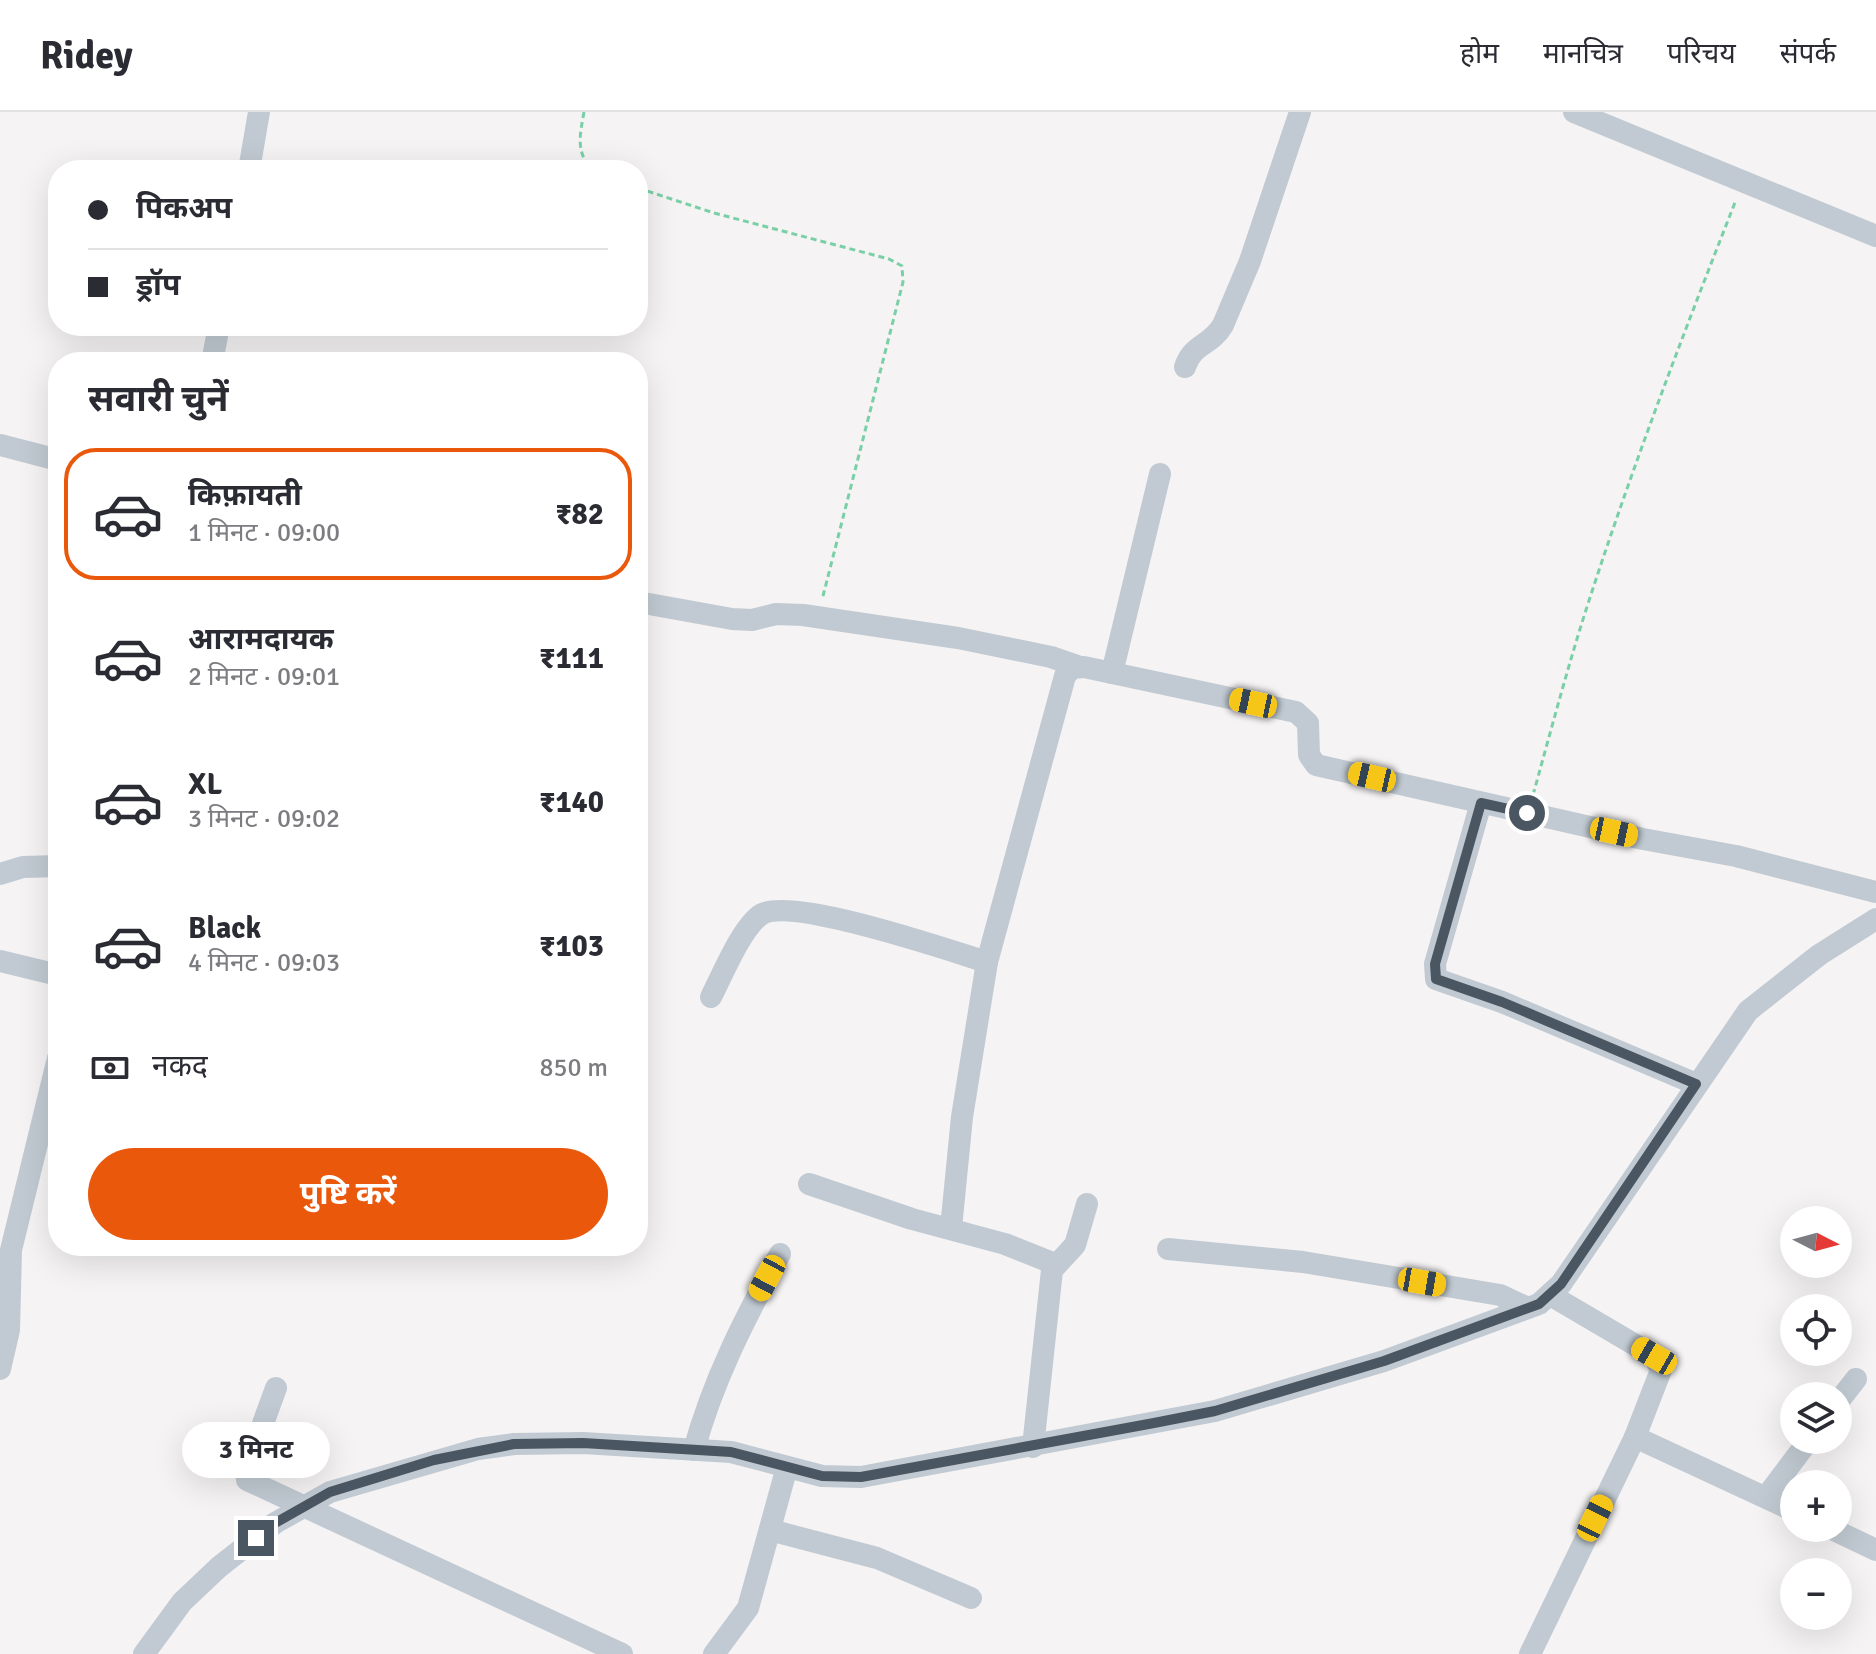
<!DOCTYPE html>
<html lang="hi">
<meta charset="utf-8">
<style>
:root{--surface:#fff;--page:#f7f7f7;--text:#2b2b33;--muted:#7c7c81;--line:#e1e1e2;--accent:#ea580c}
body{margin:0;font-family:Signika,"Noto Sans Devanagari",sans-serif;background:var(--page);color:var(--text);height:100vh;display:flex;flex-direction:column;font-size:30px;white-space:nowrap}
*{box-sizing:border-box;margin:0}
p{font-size:26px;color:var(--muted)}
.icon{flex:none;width:44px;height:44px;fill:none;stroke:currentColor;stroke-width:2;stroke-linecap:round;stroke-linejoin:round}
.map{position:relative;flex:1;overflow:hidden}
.drawer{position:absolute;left:48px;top:240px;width:600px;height:904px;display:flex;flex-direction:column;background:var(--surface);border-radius:32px;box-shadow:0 8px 32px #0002}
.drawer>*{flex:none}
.banner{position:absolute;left:48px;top:48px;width:600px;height:176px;border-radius:32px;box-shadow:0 8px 32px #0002;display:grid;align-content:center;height:176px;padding:0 40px;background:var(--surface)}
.needle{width:52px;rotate:96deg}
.buttons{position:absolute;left:1780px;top:1094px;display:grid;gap:16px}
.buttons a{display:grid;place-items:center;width:72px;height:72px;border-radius:50%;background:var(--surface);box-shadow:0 8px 32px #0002;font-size:40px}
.end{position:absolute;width:36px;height:36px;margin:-18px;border:10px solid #4a5661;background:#fff;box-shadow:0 0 0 4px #fff}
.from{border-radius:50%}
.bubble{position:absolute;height:56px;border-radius:28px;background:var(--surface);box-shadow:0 8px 32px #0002;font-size:26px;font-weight:700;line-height:56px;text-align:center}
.car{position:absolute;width:24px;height:48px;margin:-24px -12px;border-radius:10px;box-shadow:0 0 6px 2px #0007;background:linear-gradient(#f5c518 24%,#345 0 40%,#f5c518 0 76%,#345 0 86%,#f5c518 0)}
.banner b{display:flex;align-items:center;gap:28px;height:76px;font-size:30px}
.banner b+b{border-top:2px solid var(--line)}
.banner i{width:20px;height:20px;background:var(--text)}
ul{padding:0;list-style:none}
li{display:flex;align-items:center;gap:24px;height:132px;margin:0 16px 12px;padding:0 24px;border:4px solid transparent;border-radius:32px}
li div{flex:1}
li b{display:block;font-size:30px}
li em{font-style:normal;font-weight:700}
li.active{border-color:var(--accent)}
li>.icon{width:72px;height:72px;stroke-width:1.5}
h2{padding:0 40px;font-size:36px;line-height:96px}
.pay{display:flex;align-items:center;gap:20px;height:88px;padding:0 40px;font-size:30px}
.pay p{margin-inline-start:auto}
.action{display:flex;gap:16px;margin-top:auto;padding:16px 40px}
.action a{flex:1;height:92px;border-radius:48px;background:var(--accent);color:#fff;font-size:32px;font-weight:700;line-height:92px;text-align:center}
header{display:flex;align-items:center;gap:48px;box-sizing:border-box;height:112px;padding:0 40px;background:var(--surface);border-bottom:2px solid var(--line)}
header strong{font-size:38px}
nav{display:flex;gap:44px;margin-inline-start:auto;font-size:28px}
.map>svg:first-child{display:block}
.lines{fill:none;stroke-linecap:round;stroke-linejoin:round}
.path{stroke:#7ad0a6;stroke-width:3;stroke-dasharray:6 4;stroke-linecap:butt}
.minor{stroke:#c1cad2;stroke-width:22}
.route{stroke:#4a5661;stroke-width:10}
</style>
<header>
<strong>Ridey</strong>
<nav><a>होम</a><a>मानचित्र</a><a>परिचय</a><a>संपर्क</a></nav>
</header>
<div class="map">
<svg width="1876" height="1542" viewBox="0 0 1876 1542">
<rect width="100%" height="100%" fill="#f5f3f3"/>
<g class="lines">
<g class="path">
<path d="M584,0C580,23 575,41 593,58"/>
<polyline points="638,76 714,101 889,147 902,154 903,170 822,488"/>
<path d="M1533,683C1550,622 1566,561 1585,501C1630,361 1682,225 1736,88"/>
</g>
<g class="minor">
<polyline points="1574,0 1876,124"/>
<polyline points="249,58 259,0"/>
<polyline points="212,250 219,214"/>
<path d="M1185,255C1193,231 1211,234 1223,213L1250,149L1300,0"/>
<polyline points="0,333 58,348"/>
<polyline points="638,490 732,507 752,508 776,502 803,503 958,526 1051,545 1077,554"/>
<polyline points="1112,561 1160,362"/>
<polyline points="1481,691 1435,852 1436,867 1502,890 1696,972"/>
<polyline points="0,762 23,755 58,754"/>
<polyline points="0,849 58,863"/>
<path d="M711,885C722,864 742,814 762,802C794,785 948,838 987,850"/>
<polyline points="809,1072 912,1107 1005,1132 1055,1152"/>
<polyline points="951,1116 962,1005 987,850 1065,564 1072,556 1084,555 1296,600 1308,611 1309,643 1316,653 1643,727 1736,744 1876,780"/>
<polyline points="1168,1137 1303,1150 1500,1183 1528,1196"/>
<polyline points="0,1257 9,1218 11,1138 58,946"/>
<polyline points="276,1276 246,1358 247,1368 622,1542"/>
<polyline points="1838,1290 1856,1267"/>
<polyline points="1635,1325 1794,1399"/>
<polyline points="1033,1335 1052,1158 1075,1133 1087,1092"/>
<path d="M694,1338C713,1268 745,1206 780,1142"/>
<polyline points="1766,1385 1809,1328"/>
<polyline points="1830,1416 1876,1438"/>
<polyline points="770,1418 877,1446 971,1486"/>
<polyline points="144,1542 182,1490 219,1455 275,1411 330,1380 478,1337 514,1332 583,1331 731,1340 822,1364 861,1365 1215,1299 1384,1249 1539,1192 1561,1172 1748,899 1819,843 1876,807"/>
<polyline points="714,1542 748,1496 787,1355"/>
<polyline points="1530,1542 1635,1325 1661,1258 1654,1244 1552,1184"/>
</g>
</g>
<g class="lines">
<polyline class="route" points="256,1426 275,1411 330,1380 434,1348 514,1332 583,1331 731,1340 822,1364 861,1365 1154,1311 1215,1299 1384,1249 1539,1192 1561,1172 1696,972 1502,890 1436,867 1435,852 1481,691 1527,701"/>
</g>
</svg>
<div class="buttons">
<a><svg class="needle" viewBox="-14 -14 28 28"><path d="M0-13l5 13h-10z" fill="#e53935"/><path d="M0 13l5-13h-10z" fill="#7c7c81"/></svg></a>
<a><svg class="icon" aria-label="locate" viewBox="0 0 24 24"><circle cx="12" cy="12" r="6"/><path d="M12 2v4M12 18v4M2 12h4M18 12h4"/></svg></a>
<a><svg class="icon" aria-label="layers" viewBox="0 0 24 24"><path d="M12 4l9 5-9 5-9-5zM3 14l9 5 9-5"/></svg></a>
<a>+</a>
<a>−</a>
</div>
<i class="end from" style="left:1527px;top:701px"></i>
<i class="end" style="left:256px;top:1426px"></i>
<div class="bubble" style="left:182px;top:1310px;width:148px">3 मिनट</div>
<i class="car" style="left:1253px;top:591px;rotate:282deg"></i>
<i class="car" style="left:1372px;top:665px;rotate:283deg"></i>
<i class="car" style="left:1614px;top:720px;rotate:102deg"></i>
<i class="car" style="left:767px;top:1166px;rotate:208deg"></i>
<i class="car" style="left:1422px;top:1170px;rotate:100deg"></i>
<i class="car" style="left:1654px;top:1244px;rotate:300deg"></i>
<i class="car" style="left:1595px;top:1406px;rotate:26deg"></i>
<div class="banner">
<b><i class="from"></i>पिकअप</b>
<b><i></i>ड्रॉप</b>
</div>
<section class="drawer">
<h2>सवारी चुनें</h2>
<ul>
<li class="active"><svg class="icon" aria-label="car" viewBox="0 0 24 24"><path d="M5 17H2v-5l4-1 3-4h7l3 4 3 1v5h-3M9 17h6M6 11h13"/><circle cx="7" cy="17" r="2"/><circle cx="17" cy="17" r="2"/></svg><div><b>किफ़ायती</b><p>1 मिनट · 09:00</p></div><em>₹82</em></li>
<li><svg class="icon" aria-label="car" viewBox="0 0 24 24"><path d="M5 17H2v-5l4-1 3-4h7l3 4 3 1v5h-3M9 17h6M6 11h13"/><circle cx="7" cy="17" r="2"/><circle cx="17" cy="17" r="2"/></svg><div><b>आरामदायक</b><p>2 मिनट · 09:01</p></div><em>₹111</em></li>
<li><svg class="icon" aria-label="car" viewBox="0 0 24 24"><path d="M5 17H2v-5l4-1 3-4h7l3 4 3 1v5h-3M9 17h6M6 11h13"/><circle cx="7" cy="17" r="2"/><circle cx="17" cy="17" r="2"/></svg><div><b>XL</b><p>3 मिनट · 09:02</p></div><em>₹140</em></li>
<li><svg class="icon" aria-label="car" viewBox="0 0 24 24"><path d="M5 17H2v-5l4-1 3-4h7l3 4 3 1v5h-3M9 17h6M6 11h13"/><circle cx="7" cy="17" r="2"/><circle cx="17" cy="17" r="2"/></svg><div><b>Black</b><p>4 मिनट · 09:03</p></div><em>₹103</em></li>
</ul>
<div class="pay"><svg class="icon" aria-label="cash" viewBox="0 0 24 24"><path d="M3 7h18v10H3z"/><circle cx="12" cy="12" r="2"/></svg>नकद<p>850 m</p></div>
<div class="action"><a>पुष्टि करें</a></div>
</section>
</div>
